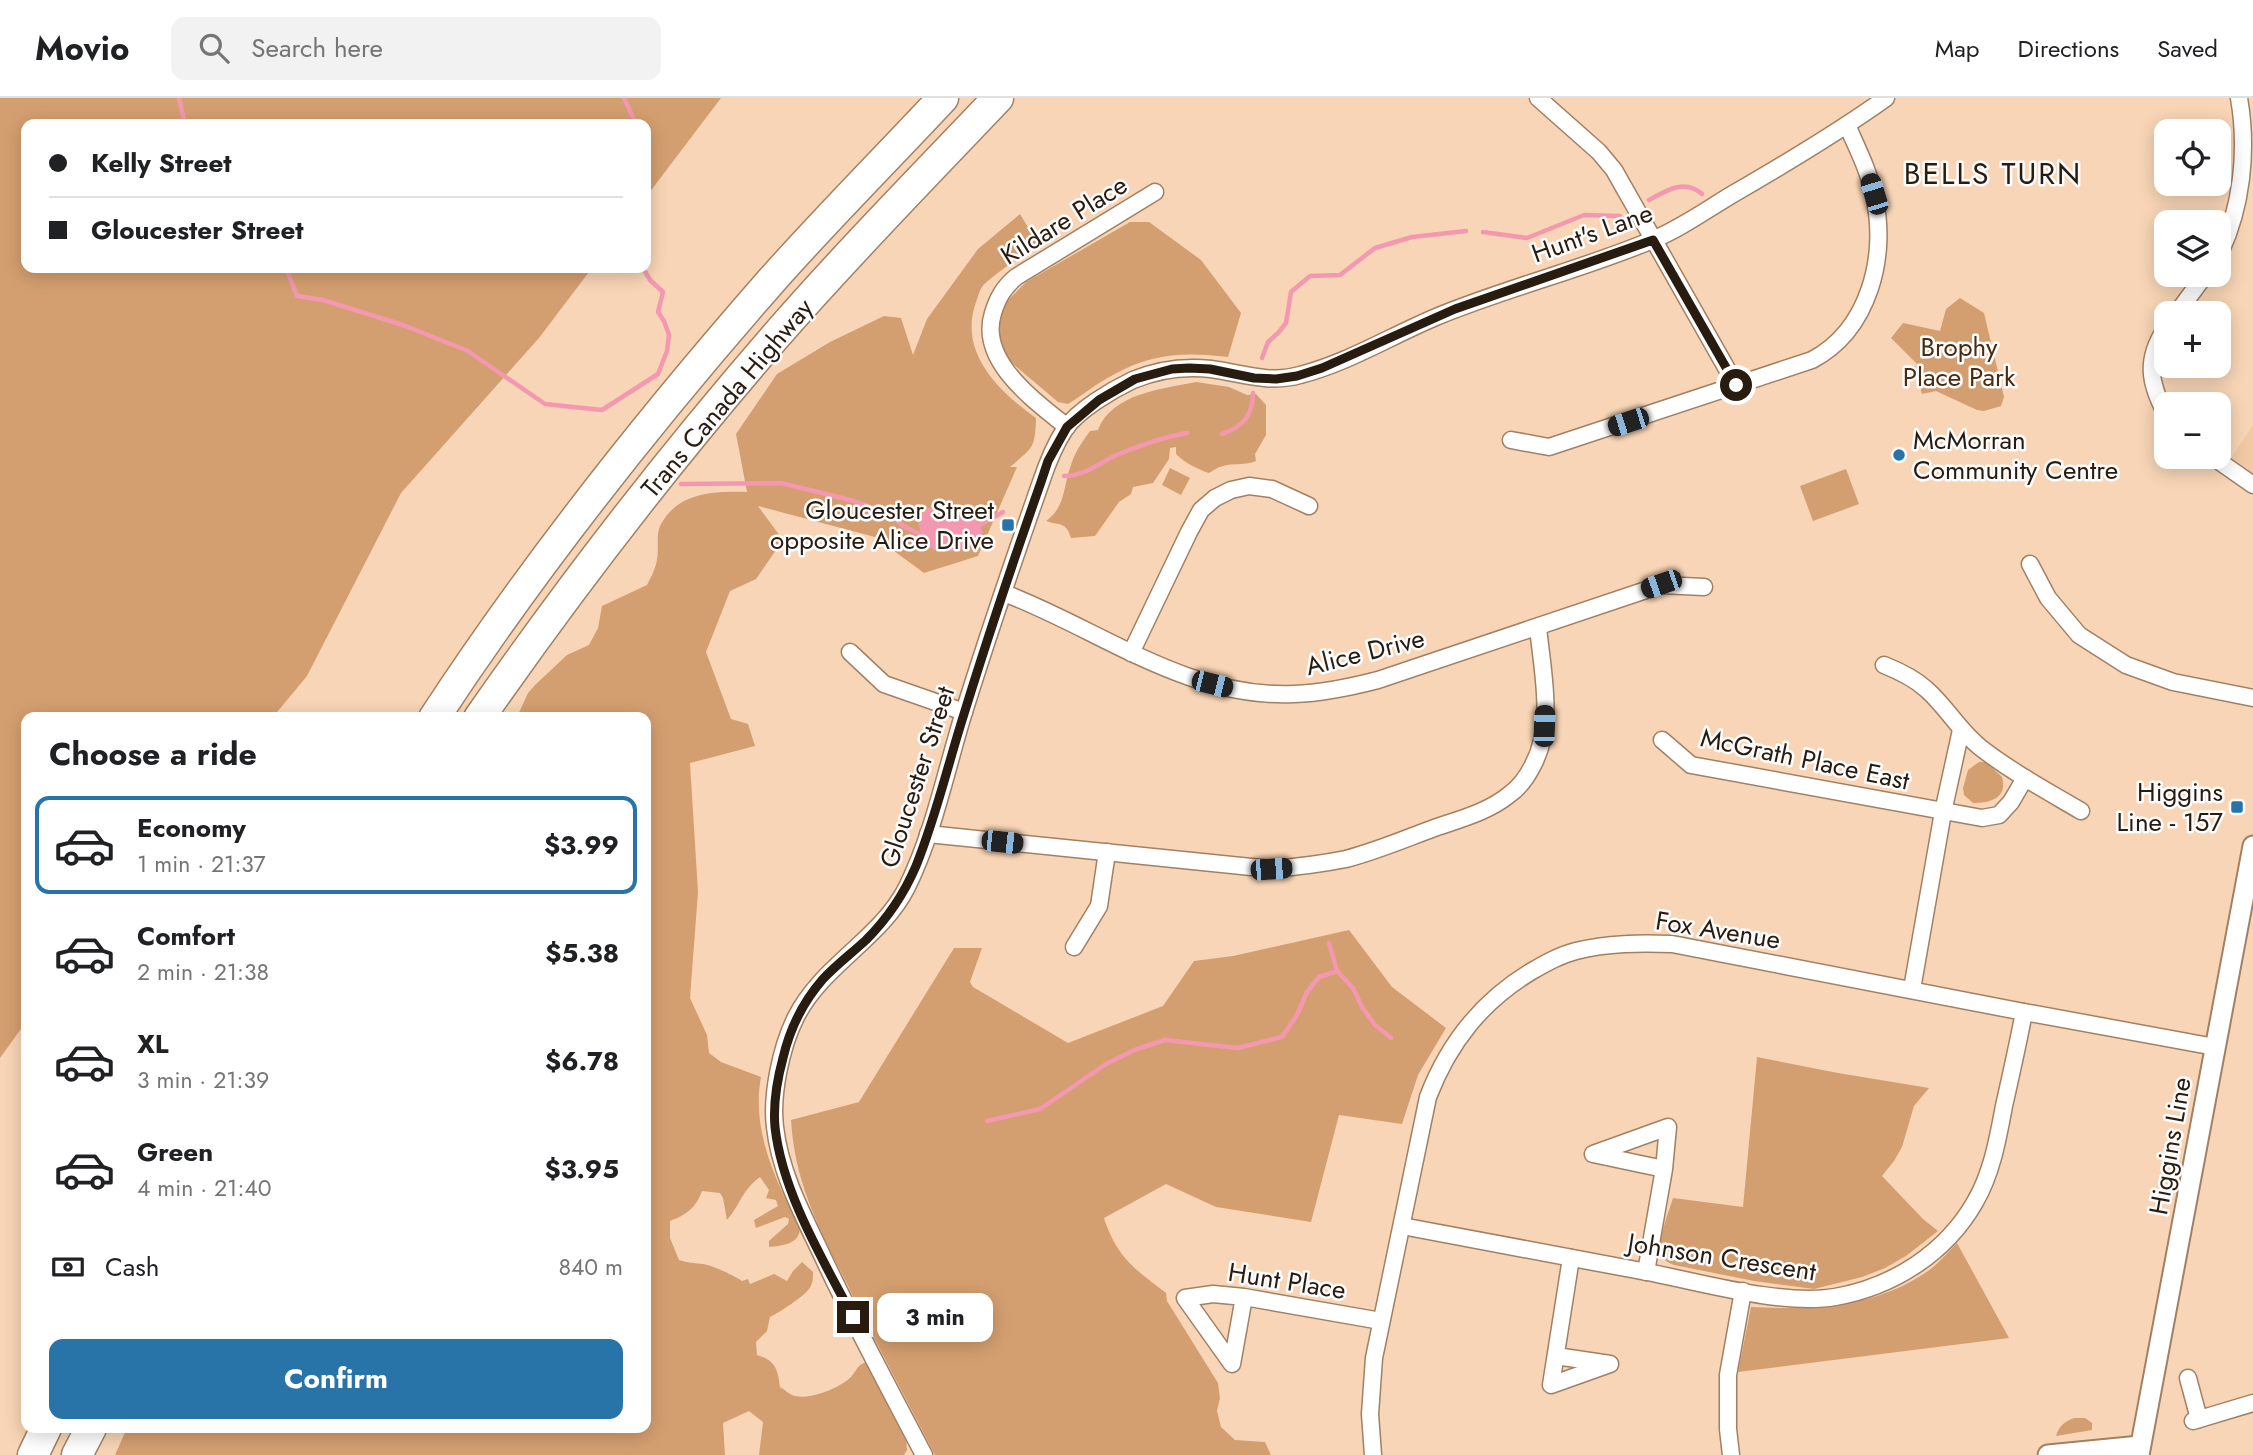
<!DOCTYPE html>
<meta charset="utf-8">
<style>
:root{--surface:#fff;--page:#f2f2f2;--text:#202124;--muted:#757577;--line:#e0e0e0;--accent:#2873a7}
body{margin:0;font-family:Jost,sans-serif;background:var(--page);color:var(--text);height:100vh;display:flex;flex-direction:column;font-size:26px;white-space:nowrap}
*{box-sizing:border-box;margin:0}
p{font-size:23px;color:var(--muted)}
.icon{flex:none;width:38px;height:38px;fill:none;stroke:currentColor;stroke-width:2;stroke-linecap:round;stroke-linejoin:round}
.map{position:relative;flex:1;overflow:hidden}
.side{position:absolute;left:21px;top:614px;width:630px;height:721px;display:flex;flex-direction:column;background:var(--surface);border-radius:14px;box-shadow:0 4px 18px #0003}
.side>*{flex:none}
.guide{position:absolute;left:21px;top:21px;width:630px;height:154px;border-radius:14px;box-shadow:0 4px 18px #0003;display:grid;align-content:center;height:154px;padding:0 28px;background:var(--surface)}
.buttons{position:absolute;left:2154px;top:21px;display:grid;gap:14px}
.buttons a{display:grid;place-items:center;width:77px;height:77px;border-radius:14px;background:var(--surface);box-shadow:0 4px 18px #0003;font-size:35px}
.end{position:absolute;width:32px;height:32px;margin:-16px;border:9px solid #281b10;background:#fff;box-shadow:0 0 0 4px #fff}
.from{border-radius:50%}
.bubble{position:absolute;height:49px;border-radius:14px;background:var(--surface);box-shadow:0 4px 18px #0003;font-size:23px;font-weight:700;line-height:49px;text-align:center}
.car{position:absolute;width:21px;height:42px;margin:-21px -10px;border-radius:9px;box-shadow:0 0 5px 2px #0007;background:linear-gradient(#222 24%,#8ab4d8 0 40%,#222 0 76%,#8ab4d8 0 86%,#222 0)}
.guide b{display:flex;align-items:center;gap:24px;height:66px;font-size:26px}
.guide b+b{border-top:2px solid var(--line)}
.guide i{width:18px;height:18px;background:var(--text)}
ul{padding:0;list-style:none}
li{display:flex;align-items:center;gap:21px;height:98px;margin:0 14px 10px;padding:0 14px;border:4px solid transparent;border-radius:14px}
li div{flex:1}
li b{display:block;font-size:26px}
li em{font-style:normal;font-weight:700}
li.on{border-color:var(--accent)}
li>.icon{width:63px;height:63px;stroke-width:1.5}
h2{padding:0 28px;font-size:32px;line-height:84px}
.pay{display:flex;align-items:center;gap:18px;height:77px;padding:0 28px;font-size:26px}
.pay p{margin-inline-start:auto}
.action{display:flex;gap:14px;margin-top:auto;padding:14px 28px}
.action a{flex:1;height:80px;border-radius:14px;background:var(--accent);color:#fff;font-size:28px;font-weight:700;line-height:80px;text-align:center}
header{display:flex;align-items:center;gap:42px;box-sizing:border-box;height:98px;padding:0 35px;background:var(--surface);border-bottom:2px solid var(--line)}
header strong{font-size:33px}
nav{display:flex;gap:38px;margin-inline-start:auto;font-size:24px}
.search{width:490px;height:63px;background:var(--page);display:flex;align-items:center;gap:18px;box-sizing:border-box;padding:0 24px;border-radius:14px;color:var(--muted);font-size:26px}
.map>svg:first-child{display:block}
.built{fill:#f2c9a5}
.green{fill:#d49f70}
.water{fill:#f398b0}
.lines{fill:none;stroke-linecap:round;stroke-linejoin:round}
.stream{stroke:#f398b0;stroke-width:4.5}
.minor-casing{stroke:#a18064;stroke-width:19}
.tertiary-casing{stroke:#a18064;stroke-width:23}
.motorway-casing{stroke:#a18064;stroke-width:33}
.minor{stroke:#fff;stroke-width:16}
.tertiary{stroke:#fff;stroke-width:19}
.motorway{stroke:#fff;stroke-width:30}
.route{stroke:#281b10;stroke-width:9}
.poi-dot{fill:#2873a7;stroke:#fdfdfd;stroke-width:2.5}
.labels{text-anchor:middle;dominant-baseline:central;stroke-width:5;stroke-linejoin:round;paint-order:stroke}
.street-label{font-size:26px;fill:#281b10;stroke:#fdfdfd}
.park-label{font-size:26px;fill:#482c11;stroke:#fdfdfd}
.poi-label{font-size:26px;fill:#281b10;stroke:#fdfdfd;text-anchor:end}
.quarter-label{font-size:30px;letter-spacing:2px;fill:#281b10;stroke:#fdfdfd}
</style>
<header>
<strong>Movio</strong>
<div class="search"><svg class="icon" aria-label="search" viewBox="0 0 24 24"><circle cx="10" cy="10" r="6"/><path d="M15 15l6 6"/></svg>Search here</div>
<nav><a>Map</a><a>Directions</a><a>Saved</a></nav>
</header>
<div class="map">
<svg width="2253" height="1357" viewBox="0 0 2253 1357">
<rect width="100%" height="100%" fill="#f8d5b6"/>
<polygon class="built" points="2253,327 2253,387 2226,368"/>
<g class="green">
<polygon points="0,0 721,0 646,99 646,26 26,26 26,170 592,170 539,240 401,395 307,578 273,619 26,620 26,924 0,960"/>
<path d="M1020,116L1038,146C1027,155 988,180 982,189C979,193 978,200 976,204C958,254 998,293 1036,320C1035,351 1033,349 1010,369H1017L978,458L924,475L875,439L758,408L783,442L756,481L730,493L706,554L731,621L748,626L755,648L690,665L698,794L690,900L707,937L709,955L721,964L761,979C751,1033 776,1083 800,1130C800,1146 782,1148 769,1149V1143L788,1126L789,1121L785,1119L756,1130L754,1122L778,1108L776,1102L766,1100L769,1092L760,1079C741,1093 741,1106 727,1122L723,1100L720,1095L702,1093C696,1110 686,1117 670,1123V1140L679,1162C688,1165 694,1165 703,1166C714,1168 733,1177 742,1183L748,1181L750,1186L774,1176L787,1183L793,1173L802,1164L813,1174C813,1180 813,1186 809,1191C803,1199 780,1214 770,1219L767,1233L756,1244L757,1257C775,1262 778,1271 780,1289C784,1291 790,1297 795,1298C810,1302 840,1290 851,1279C857,1272 857,1267 866,1264L906,1341L907,1352L904,1357H759L763,1324L749,1313L723,1325L725,1357H115L127,1330H646V620L517,619L528,595L535,587L567,557L589,547L598,530L602,508L647,487C651,479 656,470 657,461C659,451 656,437 660,428C677,394 714,393 747,394L736,336L777,276L830,244L884,218L901,220L913,257L927,221L978,151Z"/>
<path d="M1130,124H1149L1201,162L1241,215L1228,259C1185,254 1152,255 1113,277C1097,285 1083,297 1068,306L1058,304L1006,260L998,231L1003,207L1026,184Z"/>
<polygon points="1960,200 1984,215 2004,299 2001,308 1984,313 1977,312 1936,293 1922,296 1915,269 1917,266 1891,240 1903,225 1940,233 1946,211"/>
<path d="M1196,284L1229,289L1247,297L1256,296L1266,307V337L1255,356L1256,363C1237,370 1229,361 1209,375C1197,371 1185,365 1176,356V349L1170,350L1169,361L1153,385L1133,389L1131,396L1119,404L1095,438L1071,440C1066,423 1060,428 1046,423C1066,409 1063,388 1071,367C1075,354 1082,344 1090,333L1098,332C1112,295 1163,291 1196,284Z"/>
<polygon points="1170,370 1190,380 1181,397 1162,387"/>
<polygon points="1846,371 1859,406 1813,423 1800,388"/>
<path d="M1979,664H1986L2002,679C2008,700 1990,705 1973,705L1964,697L1963,690L1968,672Z"/>
<path d="M1349,832L1392,889L1446,930L1418,977L1402,1026L1339,1017L1311,1124L1216,1109L1166,1086L1104,1120C1117,1160 1135,1171 1166,1195L1167,1203L1218,1285L1220,1300L1217,1313L1221,1329L1235,1342L1265,1344L1271,1357H935C906,1300 875,1244 847,1186C819,1130 795,1086 791,1022L859,1004L954,850H982L970,884L973,889L1068,945L1163,908L1194,863L1233,858Z"/>
<path d="M1757,959L1838,975L1929,990L1914,1008L1902,1049L1894,1063L1882,1078L1923,1121L1938,1133L1906,1158L1885,1170L1862,1179L1814,1191L1754,1183L1674,1167C1669,1165 1663,1162 1661,1156C1657,1143 1669,1113 1673,1100L1743,1109Z"/>
<path d="M1957,1145L2009,1240L1738,1274L1751,1209C1811,1212 1873,1210 1925,1175C1938,1167 1947,1155 1957,1145Z"/>
<path d="M2074,1320H2085L2092,1325V1332L2056,1338C2059,1328 2064,1324 2074,1320Z"/>
</g>
<path class="water" d="M943,405C967,408 973,414 983,434C973,449 949,460 931,450C921,445 919,429 918,419L928,410Z"/>
<g class="lines">
<g class="stream">
<polyline points="179,0 185,26"/>
<polyline points="624,0 636,26"/>
<path d="M1649,102C1666,93 1684,80 1702,96"/>
<polyline points="1483,134 1527,140 1584,117 1620,118"/>
<polyline points="286,170 297,198 323,202 403,227 468,253 545,306 602,312 658,276 667,253 669,237 664,223 658,214 663,194 650,182 643,170"/>
<polyline points="1262,260 1268,244 1279,234 1286,225 1291,194 1310,178 1340,177 1375,150 1412,139 1466,133"/>
<path d="M1222,336C1243,329 1253,317 1253,295"/>
<path d="M1064,378C1086,378 1100,364 1119,356C1141,347 1164,339 1187,335"/>
<polyline points="681,386 781,385 854,403 892,417 903,428 922,437"/>
<polyline points="980,427 1003,414"/>
<polyline points="1329,845 1337,873 1353,890 1362,909 1375,927 1391,940"/>
<polyline points="987,1023 1040,1011 1106,966 1137,951 1165,942 1238,950 1282,939 1297,917 1307,894 1319,879 1337,873"/>
</g>
<g class="minor-casing">
<g id="minor">
<polyline points="1538,0 1599,54 1614,72 1736,287"/>
<path d="M2219,157C2242,110 2248,52 2239,0"/>
<polyline points="2177,215 2205,177"/>
<path d="M2166,230C2145,261 2149,285 2166,316"/>
<path d="M1067,329C1034,302 978,263 993,215C998,199 1004,189 1016,179L1155,94"/>
<path d="M1511,342L1549,349L1812,262C1869,232 1888,158 1874,98C1869,73 1857,50 1847,27"/>
<polyline points="2213,359 2253,387"/>
<polyline points="2030,466 2048,500 2079,537 2126,567 2173,584 2253,600"/>
<path d="M1004,495C1099,531 1187,601 1294,596C1322,595 1351,589 1378,582L1661,487L1704,489"/>
<polyline points="850,554 884,586 964,614"/>
<polyline points="1131,555 1189,434 1201,412 1215,400 1231,392 1249,388 1272,391 1309,408"/>
<path d="M1884,567C1899,573 1914,580 1926,591C1946,608 1959,633 1981,650C2012,674 2047,693 2081,713"/>
<polyline points="1662,642 1691,667 1982,720 1999,717 2011,704 2025,680"/>
<path d="M928,736L1271,771C1296,769 1321,766 1346,761C1377,753 1407,740 1437,729C1461,721 1490,713 1510,696C1520,689 1528,677 1533,667C1555,626 1542,572 1538,529"/>
<polyline points="1074,849 1099,808 1107,754"/>
<polyline points="1912,891 1943,714 1961,632"/>
<path d="M1402,1128C1483,1143 1565,1158 1647,1174C1700,1184 1782,1208 1835,1199C1893,1189 1946,1155 1975,1104C1992,1075 1998,1040 2004,1008C2011,977 2018,946 2024,914"/>
<polyline points="1646,1174 1664,1071 1668,1029 1593,1056 1664,1071"/>
<polyline points="1244,1199 1232,1266 1185,1200 1213,1196 1244,1199 1381,1223"/>
<polyline points="1556,1258 1610,1266 1551,1287 1571,1160"/>
<polyline points="2188,1280 2199,1321"/>
<polyline points="2193,1323 2253,1305"/>
<path d="M924,1357C889,1290 853,1224 821,1155C802,1115 780,1074 775,1029C771,997 781,949 796,919C822,867 881,841 907,789C934,734 946,672 964,614C988,537 1014,461 1041,384C1047,366 1054,348 1065,331C1078,312 1112,292 1133,282C1157,272 1185,268 1211,271C1241,275 1269,286 1300,277C1347,265 1391,238 1436,219C1506,190 1580,172 1650,143C1680,131 1706,112 1733,96C1785,66 1837,35 1886,0"/>
<path d="M1373,1357L1370,1316L1374,1260L1428,999C1449,944 1482,903 1532,873C1546,865 1560,857 1576,853C1608,845 1640,845 1672,846L2024,914L2215,949"/>
<polyline points="1731,1357 1728,1331 1728,1277 1743,1193"/>
</g>
</g>
<g class="tertiary-casing">
<g id="tertiary">
<polyline points="2048,1357 2140,1348"/>
<polyline points="2139,1357 2253,748"/>
</g>
</g>
<g class="motorway-casing">
<g id="motorway">
<path d="M434,620C535,466 651,320 772,182C827,120 886,61 943,0"/>
<path d="M479,620C571,488 669,361 774,240C846,157 923,79 998,0"/>
<polyline points="33,1357 46,1330"/>
<polyline points="77,1357 91,1330"/>
</g>
</g>
<use href="#minor" class="minor"/>
<use href="#tertiary" class="tertiary"/>
<use href="#motorway" class="motorway"/>
</g>
<g class="lines">
<path class="route" d="M853,1219C823,1162 782,1094 775,1029C773,1006 777,982 783,960C790,930 802,905 823,881C836,867 852,855 866,842C888,820 904,796 916,768C936,719 948,666 964,616C988,538 1014,461 1041,384L1048,363L1067,329L1099,302L1135,281L1172,271L1189,270L1210,271L1254,280L1276,281L1297,278L1322,270L1455,211L1653,142L1736,287"/>
</g>
<g class="poi-dot">
<circle cx="1899" cy="357" r="7"/>
<rect x="1001" y="420" width="14" height="14" rx="3.5"/>
<rect x="2230" y="702" width="14" height="14" rx="3.5"/>
</g>
<g class="labels">
<g class="street-label">
<text transform="translate(1064 122) rotate(-32)">Kildare Place</text>
<text transform="translate(1592 135) rotate(-20)">Hunt's Lane</text>
<text transform="translate(727 300) rotate(-50)">Trans Canada Highway</text>
<text transform="translate(1365 554) rotate(-14)">Alice Drive</text>
<text transform="translate(1805 661) rotate(12)">McGrath Place East</text>
<text transform="translate(917 679) rotate(-72)">Gloucester Street</text>
<text transform="translate(1718 832) rotate(9)">Fox Avenue</text>
<text transform="translate(2170 1048) rotate(-80)">Higgins Line</text>
<text transform="translate(1722 1159) rotate(9)">Johnson Crescent</text>
<text transform="translate(1287 1183) rotate(9)">Hunt Place</text>
</g>
<g class="park-label">
<text x="1959" y="249">Brophy<tspan x="1959" dy="30">Place Park</tspan></text>
</g>
<g class="poi-label">
<text x="1913" y="342" text-anchor="start">McMorran<tspan x="1913" dy="30">Community Centre</tspan></text>
<text x="994" y="412">Gloucester Street<tspan x="994" dy="30">opposite Alice Drive</tspan></text>
<text x="2223" y="694">Higgins<tspan x="2223" dy="30">Line - 157</tspan></text>
</g>
<g class="quarter-label">
<text x="1993" y="75">BELLS TURN</text>
</g>
</g>
</svg>
<div class="buttons">
<a><svg class="icon" aria-label="locate" viewBox="0 0 24 24"><circle cx="12" cy="12" r="6"/><path d="M12 2v4M12 18v4M2 12h4M18 12h4"/></svg></a>
<a><svg class="icon" aria-label="layers" viewBox="0 0 24 24"><path d="M12 4l9 5-9 5-9-5zM3 14l9 5 9-5"/></svg></a>
<a>+</a>
<a>−</a>
</div>
<i class="end from" style="left:1736px;top:287px"></i>
<i class="end" style="left:853px;top:1219px"></i>
<div class="bubble" style="left:877px;top:1195px;width:116px">3 min</div>
<i class="car" style="left:1874px;top:96px;rotate:343deg"></i>
<i class="car" style="left:1628px;top:324px;rotate:252deg"></i>
<i class="car" style="left:1661px;top:486px;rotate:251deg"></i>
<i class="car" style="left:1212px;top:586px;rotate:104deg"></i>
<i class="car" style="left:1544px;top:628px;rotate:2deg"></i>
<i class="car" style="left:1002px;top:744px;rotate:96deg"></i>
<i class="car" style="left:1271px;top:771px;rotate:86deg"></i>
<div class="guide">
<b><i class="from"></i>Kelly Street</b>
<b><i></i>Gloucester Street</b>
</div>
<section class="side">
<h2>Choose a ride</h2>
<ul>
<li class="on"><svg class="icon" aria-label="car" viewBox="0 0 24 24"><path d="M5 17H2v-5l4-1 3-4h7l3 4 3 1v5h-3M9 17h6M6 11h13"/><circle cx="7" cy="17" r="2"/><circle cx="17" cy="17" r="2"/></svg><div><b>Economy</b><p>1 min · 21:37</p></div><em>$3.99</em></li>
<li><svg class="icon" aria-label="car" viewBox="0 0 24 24"><path d="M5 17H2v-5l4-1 3-4h7l3 4 3 1v5h-3M9 17h6M6 11h13"/><circle cx="7" cy="17" r="2"/><circle cx="17" cy="17" r="2"/></svg><div><b>Comfort</b><p>2 min · 21:38</p></div><em>$5.38</em></li>
<li><svg class="icon" aria-label="car" viewBox="0 0 24 24"><path d="M5 17H2v-5l4-1 3-4h7l3 4 3 1v5h-3M9 17h6M6 11h13"/><circle cx="7" cy="17" r="2"/><circle cx="17" cy="17" r="2"/></svg><div><b>XL</b><p>3 min · 21:39</p></div><em>$6.78</em></li>
<li><svg class="icon" aria-label="car" viewBox="0 0 24 24"><path d="M5 17H2v-5l4-1 3-4h7l3 4 3 1v5h-3M9 17h6M6 11h13"/><circle cx="7" cy="17" r="2"/><circle cx="17" cy="17" r="2"/></svg><div><b>Green</b><p>4 min · 21:40</p></div><em>$3.95</em></li>
</ul>
<div class="pay"><svg class="icon" aria-label="cash" viewBox="0 0 24 24"><path d="M3 7h18v10H3z"/><circle cx="12" cy="12" r="2"/></svg>Cash<p>840 m</p></div>
<div class="action"><a>Confirm</a></div>
</section>
</div>
